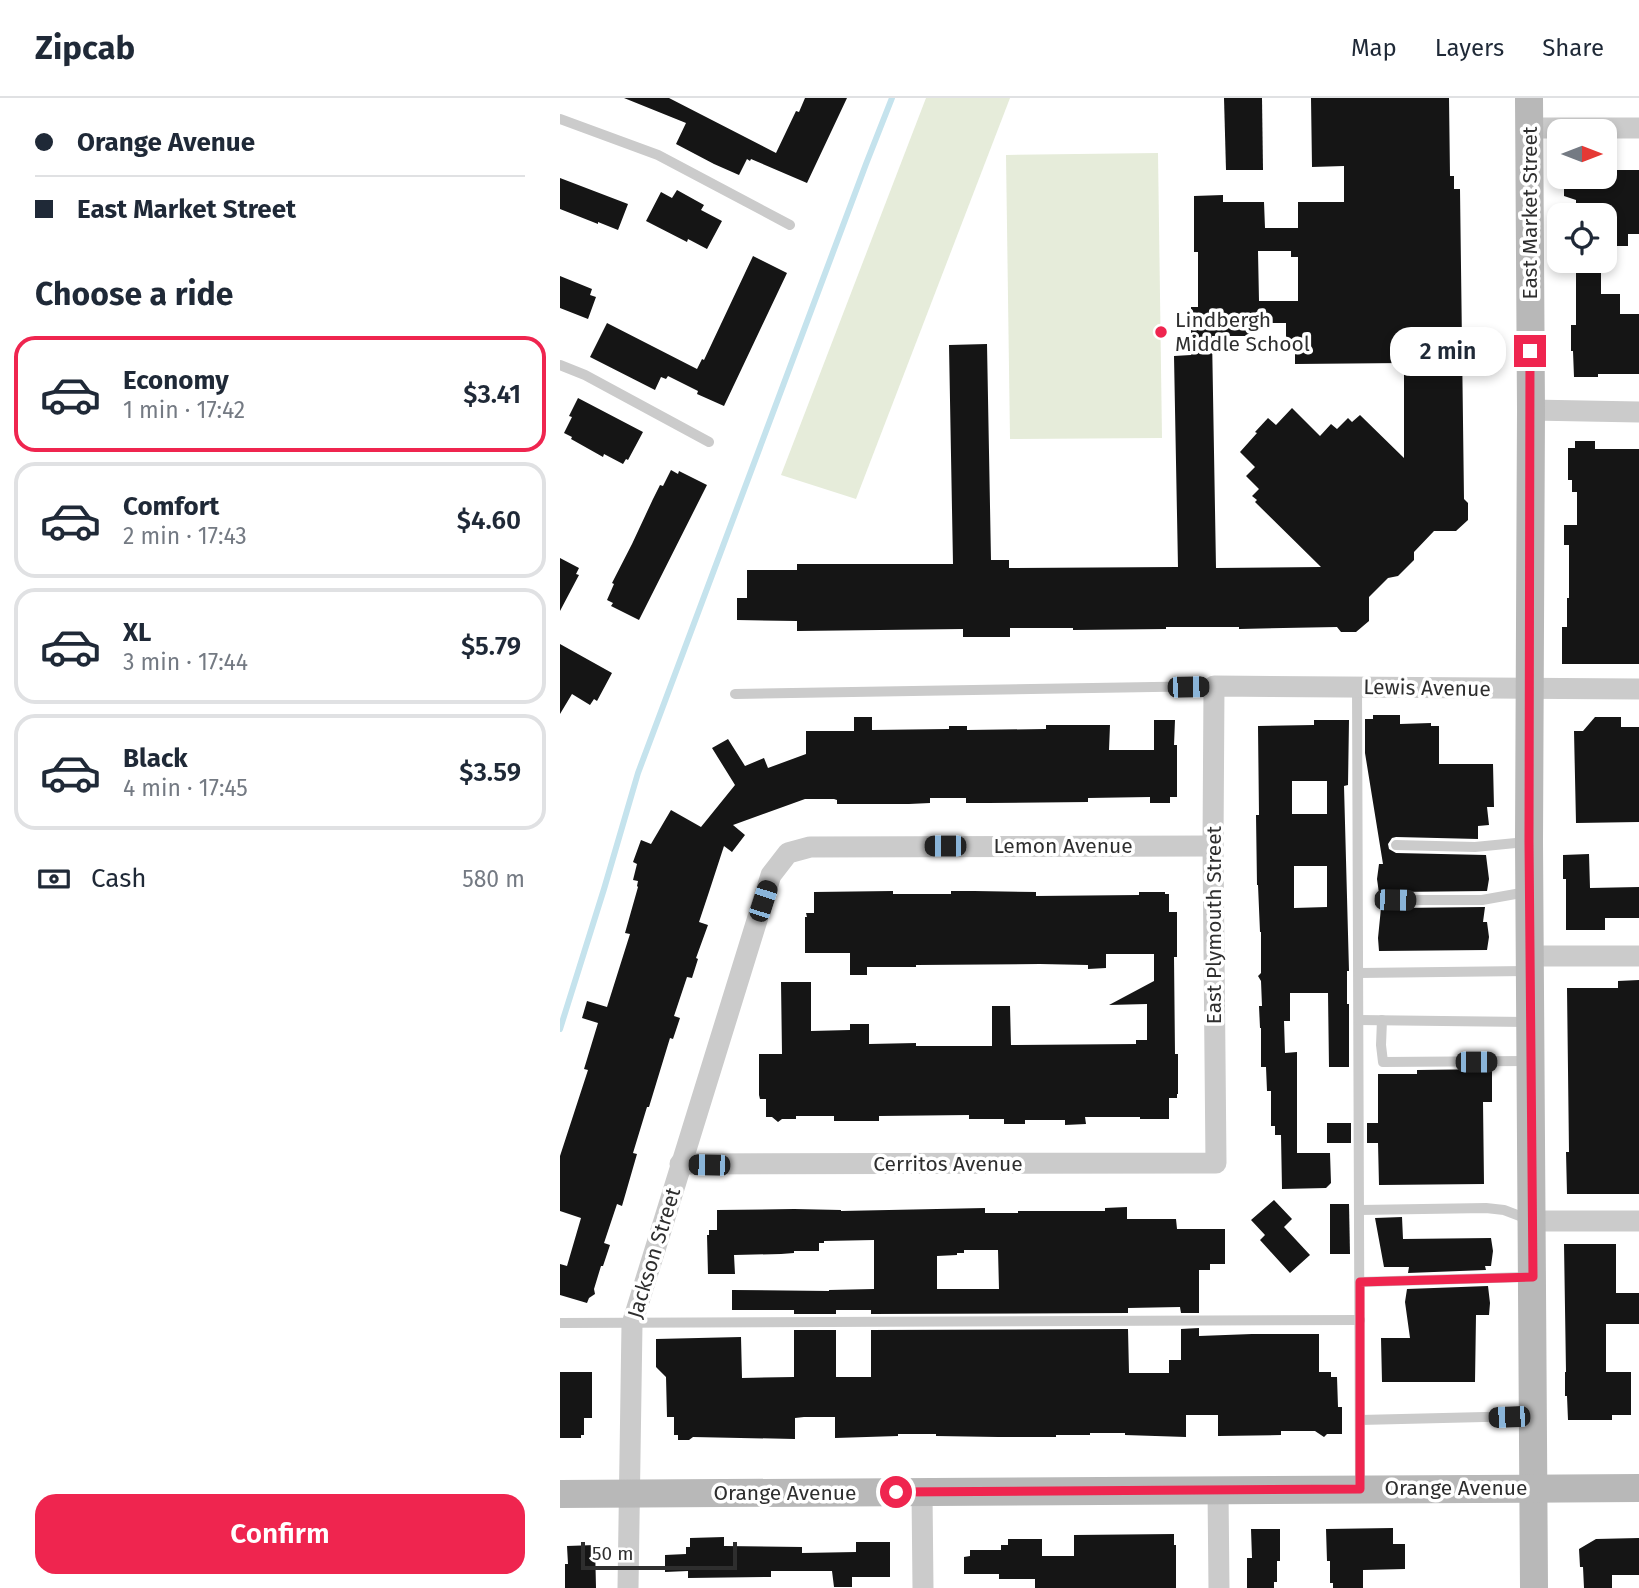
<!DOCTYPE html>
<meta charset="utf-8">
<style>
:root{--surface:#fff;--page:#f2f2f3;--text:#1f2937;--muted:#747a83;--line:#e0e1e3;--accent:#ef254f}
body{margin:0;font-family:"Fira Sans",sans-serif;background:var(--page);color:var(--text);height:100vh;display:flex;flex-direction:column;font-size:26px;white-space:nowrap}
*{box-sizing:border-box;margin:0}
p{font-size:23px;color:var(--muted)}
.icon{flex:none;width:38px;height:38px;fill:none;stroke:currentColor;stroke-width:2;stroke-linecap:round;stroke-linejoin:round}
.map{position:relative;flex:1;overflow:hidden}
.sheet{display:flex;flex-direction:column;background:var(--surface);width:560px}
.sheet>*{flex:none}
.top-card{display:grid;align-content:center;height:154px;padding:0 35px;background:var(--surface)}
.needle{width:46px;rotate:90deg}
.fabs{position:absolute;left:987px;top:21px;display:grid;gap:14px}
.fabs a{display:grid;place-items:center;width:70px;height:70px;border-radius:14px;background:var(--surface);box-shadow:0 4px 10px #0003;font-size:35px}
.scale{position:absolute;left:21px;bottom:18px;width:156px;box-sizing:border-box;padding-left:7px;border:4px solid #2e2e2e;border-top:0;font-size:19px;line-height:24px;white-space:nowrap;color:#2e2e2e;-webkit-text-stroke:5px #fff;paint-order:stroke}
.end{position:absolute;width:32px;height:32px;margin:-16px;border:9px solid #ef254f;background:#fff;box-shadow:0 0 0 4px #fff}
.from{border-radius:50%}
.bubble{position:absolute;height:49px;border-radius:21px;background:var(--surface);box-shadow:0 4px 10px #0003;font-size:23px;font-weight:600;line-height:49px;text-align:center}
.car{position:absolute;width:21px;height:42px;margin:-21px -10px;border-radius:9px;box-shadow:0 0 5px 2px #0007;background:linear-gradient(#222 24%,#8ab4d8 0 40%,#222 0 76%,#8ab4d8 0 86%,#222 0)}
.top-card b{display:flex;align-items:center;gap:24px;height:66px;font-size:26px}
.top-card b+b{border-top:2px solid var(--line)}
.top-card i{width:18px;height:18px;background:var(--text)}
ul{padding:0;list-style:none}
li{display:flex;align-items:center;gap:21px;height:116px;margin:0 14px 10px;padding:0 21px;border:4px solid var(--line);border-radius:21px}
li div{flex:1}
li b{display:block;font-size:26px}
li em{font-style:normal;font-weight:600}
li.active{border-color:var(--accent)}
li>.icon{width:63px;height:63px;stroke-width:1.5}
h2{padding:0 35px;font-size:32px;line-height:84px}
.pay{display:flex;align-items:center;gap:18px;height:77px;padding:0 35px;font-size:26px}
.pay p{margin-inline-start:auto}
.button{display:flex;gap:14px;margin-top:auto;padding:14px 35px}
.button a{flex:1;height:80px;border-radius:21px;background:var(--accent);color:#fff;font-size:28px;font-weight:600;line-height:80px;text-align:center}
header{display:flex;align-items:center;gap:42px;box-sizing:border-box;height:98px;padding:0 35px;background:var(--surface);border-bottom:2px solid var(--line)}
header strong{font-size:33px}
nav{display:flex;gap:38px;margin-inline-start:auto;font-size:24px}
main{display:flex;flex:1;min-height:0}
.map>svg:first-child{display:block}
.green{fill:#e6ecda}
.lines{fill:none;stroke-linecap:round;stroke-linejoin:round}
.stream{stroke:#c5e3ed;stroke-width:6}
.building{fill:#151515;fill-rule:evenodd}
.lane{stroke:#cbcbcb;stroke-width:10}
.street{stroke:#cbcbcb;stroke-width:21}
.secondary{stroke:#b8b8b8;stroke-width:28}
.route{stroke:#ef254f;stroke-width:9}
.poi-dot{fill:#ef254f;stroke:#fff;stroke-width:2.5}
.labels{text-anchor:middle;dominant-baseline:central;stroke-width:7;stroke-linejoin:round;paint-order:stroke}
.street-label{font-size:21px;fill:#2e2e2e;stroke:#fff}
.poi-label{font-size:21px;fill:#2e2e2e;stroke:#fff;text-anchor:start}
</style>
<header>
<strong>Zipcab</strong>
<nav><a>Map</a><a>Layers</a><a>Share</a></nav>
</header>
<main>
<section class="sheet">
<div class="top-card">
<b><i class="from"></i>Orange Avenue</b>
<b><i></i>East Market Street</b>
</div>
<h2>Choose a ride</h2>
<ul>
<li class="active"><svg class="icon" aria-label="car" viewBox="0 0 24 24"><path d="M5 17H2v-5l4-1 3-4h7l3 4 3 1v5h-3M9 17h6M6 11h13"/><circle cx="7" cy="17" r="2"/><circle cx="17" cy="17" r="2"/></svg><div><b>Economy</b><p>1 min · 17:42</p></div><em>$3.41</em></li>
<li><svg class="icon" aria-label="car" viewBox="0 0 24 24"><path d="M5 17H2v-5l4-1 3-4h7l3 4 3 1v5h-3M9 17h6M6 11h13"/><circle cx="7" cy="17" r="2"/><circle cx="17" cy="17" r="2"/></svg><div><b>Comfort</b><p>2 min · 17:43</p></div><em>$4.60</em></li>
<li><svg class="icon" aria-label="car" viewBox="0 0 24 24"><path d="M5 17H2v-5l4-1 3-4h7l3 4 3 1v5h-3M9 17h6M6 11h13"/><circle cx="7" cy="17" r="2"/><circle cx="17" cy="17" r="2"/></svg><div><b>XL</b><p>3 min · 17:44</p></div><em>$5.79</em></li>
<li><svg class="icon" aria-label="car" viewBox="0 0 24 24"><path d="M5 17H2v-5l4-1 3-4h7l3 4 3 1v5h-3M9 17h6M6 11h13"/><circle cx="7" cy="17" r="2"/><circle cx="17" cy="17" r="2"/></svg><div><b>Black</b><p>4 min · 17:45</p></div><em>$3.59</em></li>
</ul>
<div class="pay"><svg class="icon" aria-label="cash" viewBox="0 0 24 24"><path d="M3 7h18v10H3z"/><circle cx="12" cy="12" r="2"/></svg>Cash<p>580 m</p></div>
<div class="button"><a>Confirm</a></div>
</section>
<div class="map">
<svg width="1079" height="1490" viewBox="0 0 1079 1490">
<rect width="100%" height="100%" fill="#fff"/>
<g class="green">
<polygon points="366,0 450,0 296,401 221,377"/>
<polygon points="598,55 602,340 450,341 446,57"/>
</g>
<g class="lines">
<polyline class="stream" points="0,931 44,791 78,675 306,66 332,0"/>
</g>
<g class="building">
<polygon points="64,0 109,0 216,55 236,13 239,14 245,0 287,0 247,85 191,61 190,63 187,61 179,77 154,66 116,46 126,25"/>
<polygon points="664,0 702,0 703,72 666,72"/>
<path d="M751,0H889L890,78H894V91H900L904,401L908,405V422L896,433H874L854,454V462L838,478L828,480L809,499V523L796,534H781L777,529L679,531V529H606V531L513,532V530H450V539H403V531L237,533V523L177,522V500H187V472H237V466H393L389,247L427,246L431,462H449V470L618,469L614,258L631,257V209H638V154H634V98L663,97V104H704L705,130H738V104H784V68L752,69ZM698,153H731V159H738V203H699ZM693,225H726V242H735V266L844,265V360L800,317L792,324L788,320L777,331L771,326L760,338L732,310L716,327L708,320L695,334L697,335L680,354L695,369L686,378L699,391L692,398L697,402L695,404L761,469L656,470L652,238H693Z"/>
<polygon points="1051,72 1079,72 1079,136 1068,136 1068,148 1045,148 1045,117 1022,117 1016,113 1016,102 1004,98 1004,83 1018,79 1051,79"/>
<polygon points="0,80 68,106 58,132 38,124 38,126 0,111"/>
<polygon points="117,92 144,107 141,112 162,123 147,151 128,141 127,144 86,123 101,94 112,100"/>
<polygon points="193,158 227,175 164,308 137,296 138,293 108,278 106,281 101,279 95,292 30,259 47,225 137,271 142,261 144,262"/>
<polygon points="1016,163 1041,163 1041,196 1060,196 1060,216 1079,216 1079,276 1038,276 1038,279 1014,279 1013,253 1011,253 1011,227 1016,227"/>
<polygon points="0,178 32,191 30,197 36,199 28,221 0,210"/>
<polygon points="18,300 83,334 68,362 66,361 63,366 44,356 43,359 11,341 12,339 4,335 12,319 9,318"/>
<polygon points="1015,343 1035,343 1035,351 1079,351 1079,566 1002,566 1002,529 1007,529 1007,500 1009,500 1009,447 1004,447 1004,427 1017,427 1017,394 1012,394 1012,382 1008,382 1008,350 1015,350"/>
<polygon points="111,372 118,376 119,373 147,387 79,522 51,508 53,505 47,502 54,486 52,485 72,446 93,401 100,387 103,388"/>
<polygon points="0,460 19,470 16,476 19,477 0,513"/>
<polygon points="0,546 52,575 37,603 34,601 30,607 12,596 0,616"/>
<polygon points="813,617 840,617 840,626 871,625 871,628 879,628 879,666 933,666 934,709 927,709 929,727 918,728 918,741 836,739 832,740 828,746 829,751 836,755 926,757 929,781 927,793 836,794 830,798 828,803 832,808 836,810 925,809 923,824 927,824 929,839 927,852 819,853 818,840 821,810 817,781 819,766 823,766 805,655 805,621 813,621"/>
<polygon points="294,619 312,619 312,632 389,631 389,628 407,628 407,632 486,631 486,627 550,627 549,652 594,652 594,622 615,622 614,647 617,647 617,699 610,699 610,705 590,705 590,699 528,700 528,704 428,705 406,705 406,700 370,700 370,705 349,706 277,706 277,702 274,701 245,701 173,727 185,737 172,754 164,748 149,794 139,824 148,827 136,860 138,861 132,880 127,879 114,918 120,920 113,941 110,940 89,1009 87,1009 73,1055 77,1056 62,1108 57,1106 44,1145 50,1147 43,1168 41,1168 34,1191 35,1196 29,1200 27,1205 0,1197 0,1166 7,1168 21,1120 0,1113 0,1058 28,972 24,971 38,925 22,920 27,903 47,909 70,836 65,835 78,789 77,788 78,783 73,782 77,766 73,764 81,742 91,746 111,712 141,729 175,687 152,650 168,641 185,668 204,660 208,670 246,656 246,633 294,633"/>
<polygon points="1035,619 1061,619 1061,629 1079,629 1079,724 1016,725 1014,633 1023,633"/>
<path d="M754,622H789L788,687L784,688L789,873H787V906H789V969H769L768,895H730V923H724L725,955L737,954V1055H770L771,1085L766,1090L722,1091L721,1037H715V1028H711V993H707L706,969H701V930H700L699,908H702L701,883L698,878L701,875V834H700L698,787H697L696,717H699L698,628L754,627ZM732,683H767V716H732ZM734,768H767V809L734,810Z"/>
<polygon points="1029,756 1030,790 1079,789 1079,820 1045,820 1045,832 1006,832 1006,781 1003,781 1003,757"/>
<polygon points="333,793 333,796 391,796 391,793 414,793 476,794 476,798 579,797 579,794 605,794 605,796 609,796 609,814 617,814 617,859 614,859 615,956 618,956 618,996 617,996 617,1000 609,1000 609,1021 580,1021 580,1019 525,1019 526,1026 505,1027 505,1022 465,1022 465,1026 444,1026 444,1021 409,1021 409,1017 319,1018 319,1023 274,1023 274,1018 236,1018 236,1021 222,1021 218,1024 212,1019 206,1019 206,1001 200,1001 199,997 199,956 222,956 221,884 251,884 251,933 290,932 290,926 309,926 309,946 356,945 356,948 432,948 432,908 450,908 451,947 576,946 576,942 587,942 587,906 549,907 594,883 594,856 546,856 546,870 528,871 528,867 480,866 356,867 356,869 307,869 307,877 290,877 290,855 245,855 245,819 247,819 246,815 254,815 254,794"/>
<polygon points="1079,882 1079,1096 1007,1096 1006,1054 1009,1054 1007,890 1058,890 1058,883"/>
<polygon points="932,971 932,1004 923,1004 924,1086 819,1087 818,1045 807,1045 807,1025 818,1025 818,976 857,976 857,972"/>
<rect x="767" y="1025" width="24" height="20"/>
<polygon points="714,1102 732,1121 724,1129 750,1157 730,1175 700,1142 705,1137 691,1122"/>
<polygon points="770,1106 789,1106 790,1156 770,1156"/>
<path d="M567,1109V1121H616L617,1131H665V1166H650V1172H639V1215H621L620,1209L568,1210V1215L311,1216V1212H276V1216H234V1212H172V1192L269,1193V1192L314,1191V1142L264,1143V1145H259V1153H234V1155L221,1156L174,1157L175,1176H148L147,1137H149V1132H157V1112L234,1111L281,1112V1113L425,1110V1115H458V1113H545V1110ZM404,1152H438L439,1191H377V1158L397,1157V1155H404Z"/>
<polygon points="842,1119 843,1141 931,1140 933,1153 931,1168 925,1168 926,1172 848,1175 849,1169 824,1169 815,1120"/>
<polygon points="1004,1146 1056,1146 1056,1195 1079,1195 1079,1226 1046,1226 1046,1274 1071,1274 1071,1317 1052,1317 1052,1322 1008,1322 1007,1298 1005,1298 1005,1274 1006,1274"/>
<polygon points="928,1188 930,1205 929,1217 916,1217 915,1284 822,1284 821,1240 850,1240 845,1204 847,1191"/>
<polygon points="639,1230 639,1238 692,1236 759,1236 759,1274 771,1274 771,1279 777,1279 778,1309 782,1309 782,1336 767,1336 764,1339 755,1333 721,1333 721,1337 658,1338 658,1317 626,1317 626,1339 565,1337 565,1335 530,1335 530,1337 496,1337 496,1339 438,1339 376,1338 376,1336 338,1336 338,1338 275,1340 275,1319 244,1319 235,1320 235,1341 133,1339 129,1342 118,1342 118,1337 114,1337 114,1319 107,1319 106,1279 96,1269 96,1241 181,1239 182,1280 234,1279 234,1232 276,1232 276,1279 311,1279 311,1232 568,1231 569,1275 609,1275 609,1262 621,1262 621,1231"/>
<polygon points="0,1274 32,1274 32,1320 24,1320 24,1337 21,1337 21,1340 0,1340"/>
<polygon points="833,1430 833,1446 845,1446 845,1471 803,1472 803,1490 773,1490 773,1485 770,1485 770,1463 767,1463 766,1431"/>
<polygon points="691,1431 720,1431 720,1463 717,1463 717,1484 714,1484 714,1490 687,1490 687,1460 692,1460"/>
<polygon points="614,1436 614,1447 616,1447 616,1490 475,1490 475,1481 439,1481 439,1476 404,1476 404,1459 410,1458 410,1452 441,1452 441,1447 448,1447 448,1441 482,1441 482,1458 514,1458 514,1437"/>
<polygon points="164,1439 164,1448 242,1449 242,1455 296,1454 296,1444 330,1444 330,1479 292,1479 292,1489 274,1489 272,1473 211,1473 211,1479 128,1480 128,1473 105,1474 105,1457 126,1456 126,1449 130,1449 130,1440"/>
<polygon points="1079,1440 1079,1477 1052,1477 1052,1490 1024,1490 1023,1469 1020,1469 1019,1451 1036,1441"/>
<polygon points="35,1447 36,1490 5,1490 5,1466 8,1466 7,1448"/>
</g>
<g class="lines">
<g class="lane">
<polyline points="0,21 98,57 230,127"/>
<polyline points="0,267 25,277 149,344"/>
<polyline points="797,589 800,1391"/>
<polyline points="175,596 654,588"/>
<polyline points="836,747 915,749 966,744"/>
<polyline points="836,802 922,802 967,794"/>
<polyline points="799,875 967,873"/>
<polyline points="799,922 968,924"/>
<polyline points="822,922 821,947 823,964 971,963"/>
<polyline points="800,1112 926,1110 944,1112 970,1122"/>
<polyline points="800,1184 970,1179"/>
<polyline points="0,1225 800,1222"/>
<polyline points="800,1322 971,1318"/>
</g>
<g class="street">
<polyline points="969,30 1079,30"/>
<polyline points="971,312 1079,314"/>
<polyline points="970,858 1079,858"/>
<polyline points="120,1066 656,1065 653,748 654,588 1079,591"/>
<polyline points="972,1123 1079,1123"/>
<polyline points="658,1392 659,1490"/>
<polyline points="362,1394 363,1490"/>
<polyline points="68,1490 72,1226 211,777 228,755 250,749 653,748"/>
</g>
<g class="secondary">
<polyline points="969,0 971,312 969,744 974,1490"/>
<polyline points="0,1396 1079,1390"/>
</g>
</g>
<g class="lines">
<polyline class="route" points="336,1394 800,1391 800,1184 973,1179 969,744 970,253"/>
</g>
<circle class="poi-dot" cx="601" cy="234" r="7"/>
<g class="labels">
<g class="street-label">
<text transform="translate(970 115) rotate(-90)">East Market Street</text>
<text transform="translate(867 590) rotate(1)">Lewis Avenue</text>
<text x="503" y="748">Lemon Avenue</text>
<text transform="translate(654 827) rotate(-90)">East Plymouth Street</text>
<text x="388" y="1066">Cerritos Avenue</text>
<text transform="translate(94 1155) rotate(-73)">Jackson Street</text>
<text x="896" y="1390">Orange Avenue</text>
<text x="225" y="1395">Orange Avenue</text>
</g>
<g class="poi-label">
<text x="615" y="222">Lindbergh<tspan x="615" dy="24">Middle School</tspan></text>
</g>
</g>
</svg>
<div class="fabs">
<a><svg class="needle" viewBox="-14 -14 28 28"><path d="M0-13l5 13h-10z" fill="#e53935"/><path d="M0 13l5-13h-10z" fill="#747a83"/></svg></a>
<a><svg class="icon" aria-label="locate" viewBox="0 0 24 24"><circle cx="12" cy="12" r="6"/><path d="M12 2v4M12 18v4M2 12h4M18 12h4"/></svg></a>
</div>
<div class="scale">50 m</div>
<i class="end from" style="left:336px;top:1394px"></i>
<i class="end" style="left:970px;top:253px"></i>
<div class="bubble" style="left:830px;top:229px;width:116px">2 min</div>
<i class="car" style="left:628px;top:589px;rotate:89deg"></i>
<i class="car" style="left:385px;top:748px;rotate:270deg"></i>
<i class="car" style="left:835px;top:802px;rotate:91deg"></i>
<i class="car" style="left:203px;top:803px;rotate:18deg"></i>
<i class="car" style="left:916px;top:964px;rotate:90deg"></i>
<i class="car" style="left:149px;top:1067px;rotate:271deg"></i>
<i class="car" style="left:949px;top:1319px;rotate:268deg"></i>
</div>
</main>
